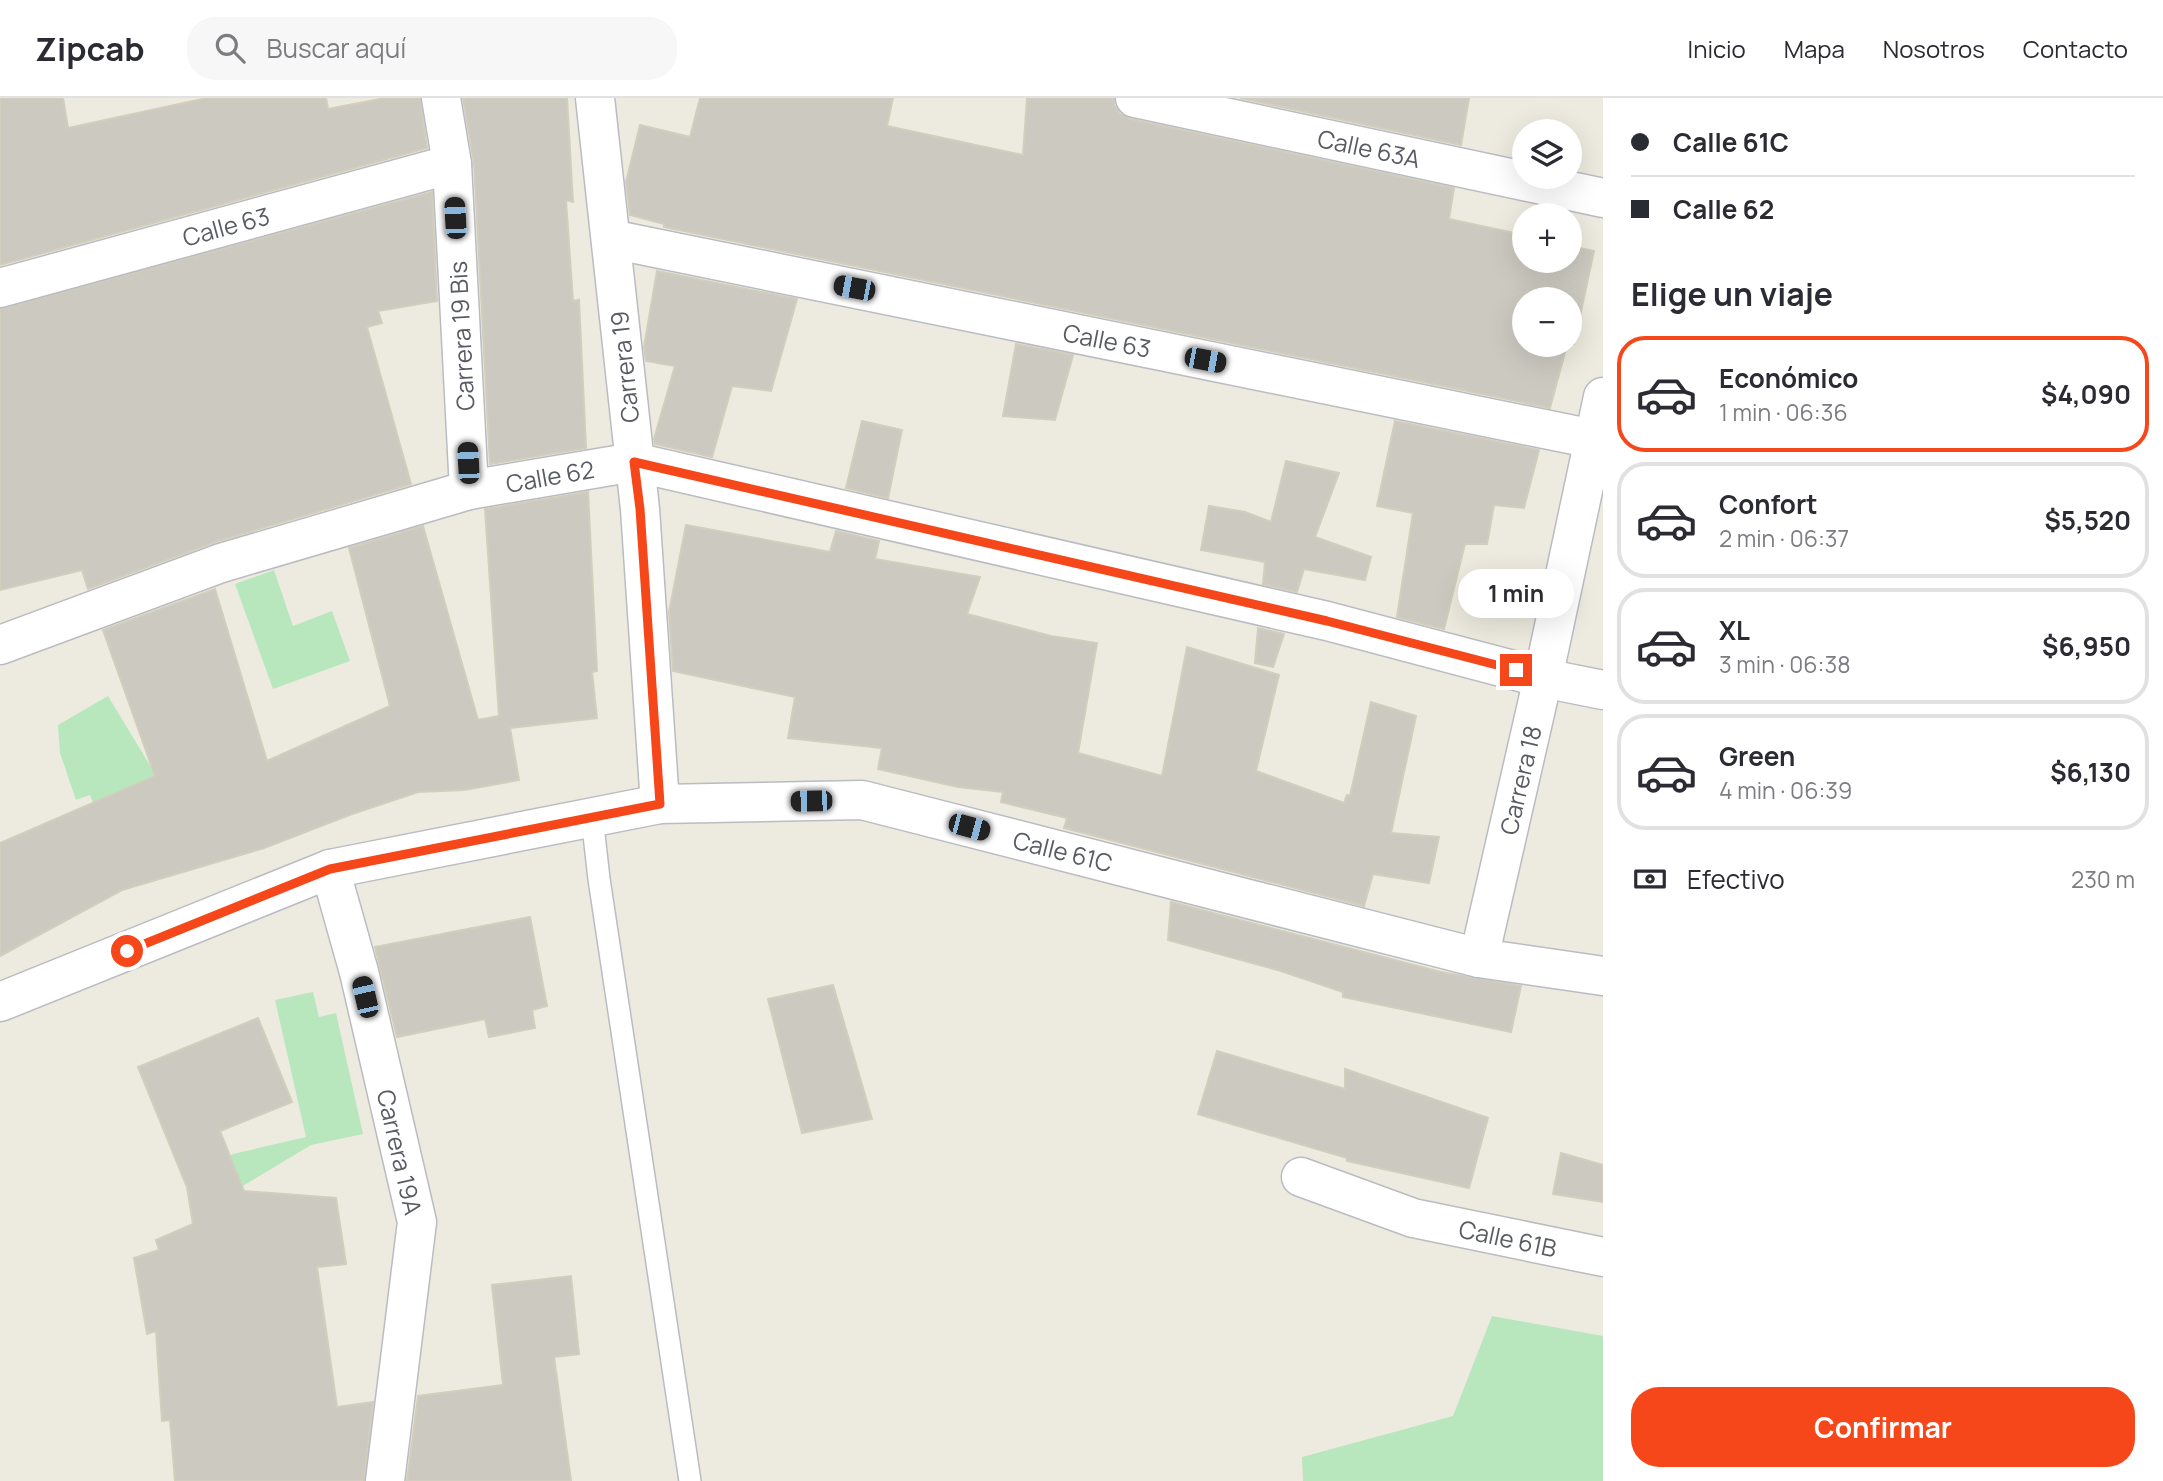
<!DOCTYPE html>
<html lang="es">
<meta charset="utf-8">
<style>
:root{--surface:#fff;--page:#f7f7f7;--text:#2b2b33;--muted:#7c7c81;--line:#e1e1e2;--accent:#f6471b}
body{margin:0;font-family:Manrope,sans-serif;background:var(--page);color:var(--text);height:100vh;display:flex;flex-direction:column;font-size:26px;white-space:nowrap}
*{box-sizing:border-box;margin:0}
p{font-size:23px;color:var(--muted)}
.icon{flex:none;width:38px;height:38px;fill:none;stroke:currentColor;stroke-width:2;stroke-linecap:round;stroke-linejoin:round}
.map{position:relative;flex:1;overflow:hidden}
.sheet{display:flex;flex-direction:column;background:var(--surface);width:560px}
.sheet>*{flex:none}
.banner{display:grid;align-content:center;height:154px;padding:0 28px;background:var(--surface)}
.buttons{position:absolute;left:1512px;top:21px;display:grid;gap:14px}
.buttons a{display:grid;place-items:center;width:70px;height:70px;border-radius:50%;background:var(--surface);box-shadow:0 7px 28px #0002;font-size:35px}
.end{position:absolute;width:32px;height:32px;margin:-16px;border:9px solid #f6471b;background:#fff;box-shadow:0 0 0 4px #fff}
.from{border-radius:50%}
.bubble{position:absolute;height:49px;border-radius:24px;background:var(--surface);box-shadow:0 7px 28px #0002;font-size:23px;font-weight:700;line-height:49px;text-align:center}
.car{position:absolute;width:21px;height:42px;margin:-21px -10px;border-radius:9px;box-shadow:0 0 5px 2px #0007;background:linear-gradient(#222 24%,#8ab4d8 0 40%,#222 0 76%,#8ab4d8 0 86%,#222 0)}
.banner b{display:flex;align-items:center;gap:24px;height:66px;font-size:26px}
.banner b+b{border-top:2px solid var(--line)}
.banner i{width:18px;height:18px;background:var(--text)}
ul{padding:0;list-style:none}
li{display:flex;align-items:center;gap:21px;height:116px;margin:0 14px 10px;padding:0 14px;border:4px solid var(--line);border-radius:28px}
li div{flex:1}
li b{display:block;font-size:26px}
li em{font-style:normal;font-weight:700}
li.on{border-color:var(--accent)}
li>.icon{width:63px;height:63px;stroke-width:1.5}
h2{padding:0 28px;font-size:32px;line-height:84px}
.pay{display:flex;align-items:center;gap:18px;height:77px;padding:0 28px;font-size:26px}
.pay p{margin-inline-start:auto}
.cta{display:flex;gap:14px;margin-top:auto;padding:14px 28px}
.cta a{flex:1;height:80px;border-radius:28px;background:var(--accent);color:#fff;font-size:28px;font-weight:700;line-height:80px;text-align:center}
header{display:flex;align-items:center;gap:42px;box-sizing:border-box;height:98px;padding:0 35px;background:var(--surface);border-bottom:2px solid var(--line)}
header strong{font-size:33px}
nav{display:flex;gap:38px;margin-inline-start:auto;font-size:24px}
.search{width:490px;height:63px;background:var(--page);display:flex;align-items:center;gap:18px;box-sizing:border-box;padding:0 24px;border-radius:28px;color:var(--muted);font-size:26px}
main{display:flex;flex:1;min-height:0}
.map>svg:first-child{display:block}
.green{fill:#b8e7be}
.building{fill:#cccac0;stroke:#d1cebd;stroke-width:2}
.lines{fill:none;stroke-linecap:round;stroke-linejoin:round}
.service-casing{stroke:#babcc2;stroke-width:24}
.minor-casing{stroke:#babcc2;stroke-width:41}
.service{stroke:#fff;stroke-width:21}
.minor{stroke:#fff;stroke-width:38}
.route{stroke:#f6471b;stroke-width:9}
.labels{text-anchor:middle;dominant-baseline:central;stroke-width:5;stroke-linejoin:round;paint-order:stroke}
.street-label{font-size:24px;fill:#585b61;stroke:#fff}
</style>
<header>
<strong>Zipcab</strong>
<div class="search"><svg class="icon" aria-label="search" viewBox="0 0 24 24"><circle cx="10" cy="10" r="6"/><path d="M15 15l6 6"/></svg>Buscar aquí</div>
<nav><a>Inicio</a><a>Mapa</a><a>Nosotros</a><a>Contacto</a></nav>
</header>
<main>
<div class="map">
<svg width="1603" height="1383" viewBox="0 0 1603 1383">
<rect width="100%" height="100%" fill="#edebdf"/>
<g class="green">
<polygon points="274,472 293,528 332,513 350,563 273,591 235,486"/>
<polygon points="108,598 157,679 97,714 90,697 76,702 60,655 58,627"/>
<polygon points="313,894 319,919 336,915 363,1036 311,1047 211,1107 195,1079 233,1056 306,1039 275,902"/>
<polygon points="1492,1218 1603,1238 1603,1383 1303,1383 1302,1359 1453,1318"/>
</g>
<g class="building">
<polygon points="0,0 63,0 68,30 207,0 326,0 328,11 385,0 420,0 427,50 0,167"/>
<polygon points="463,0 567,0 573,104 566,102 573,203 579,202 586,350 490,366 474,65"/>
<polygon points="700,0 893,0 887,28 1023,57 1027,0 1114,0 1114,7 1120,16 1130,21 1454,90 1449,121 1524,137 1524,163 1570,163 1570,148 1594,153 1574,246 1570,245 1570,201 1524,201 1524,247 1567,247 1550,310 664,129 664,126 630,117 626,84 640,27 690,39"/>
<polygon points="1240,0 1469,0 1461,47"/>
<polygon points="432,94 437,203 378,213 382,225 367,229 411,386 215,444 88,491 82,472 0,492 0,211"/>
<polygon points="657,173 797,201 771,293 732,288 712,359 655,346 654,341 675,268 646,263 644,249"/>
<polygon points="1016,246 1073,257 1055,322 1003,318"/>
<polygon points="862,323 902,332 888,400 846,390"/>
<polygon points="1395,323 1539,352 1524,410 1494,407 1487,446 1465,446 1444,531 1397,519 1413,415 1377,408"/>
<polygon points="1286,363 1339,375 1315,439 1371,459 1365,482 1304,471 1297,494 1263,486 1265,464 1201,452 1209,408 1245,414 1271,424"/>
<polygon points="588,394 597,573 592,574 597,620 510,630 519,682 464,692 418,694 352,716 264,750 122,792 0,858 0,745 155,678 103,532 215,491 267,663 390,608 349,450 423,428 478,622 499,618 485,411"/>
<polygon points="686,427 830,454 836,433 879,443 875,461 980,479 967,516 1051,538 1097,545 1078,655 1162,678 1187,549 1279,577 1256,673 1344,705 1347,697 1350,698 1371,604 1416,618 1391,735 1439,739 1429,785 1373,776 1364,808 1064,730 1067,720 1001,704 1003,694 958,689 878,671 882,650 788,640 795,599 673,573 669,514"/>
<polygon points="1258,530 1284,536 1273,569 1255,565"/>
<polygon points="1171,804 1441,874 1521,888 1511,934 1343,899 1343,894 1281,873 1168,842"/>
<polygon points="530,819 547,908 532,912 535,930 489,939 485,921 397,939 375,849"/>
<polygon points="833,887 872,1021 802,1035 768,901"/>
<polygon points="258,920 292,1004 220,1033 244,1093 336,1100 346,1166 317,1169 337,1309 373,1304 364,1383 175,1383 170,1322 162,1323 156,1233 147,1236 134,1160 159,1152 156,1142 193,1126 187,1089 138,969"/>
<polygon points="1217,953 1345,991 1345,971 1488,1020 1469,1090 1347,1063 1347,1060 1198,1016"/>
<polygon points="1561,1055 1603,1067 1603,1104 1553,1096"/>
<polygon points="571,1178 579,1256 554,1259 571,1383 407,1383 418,1298 503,1287 492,1187"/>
</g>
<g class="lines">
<g class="service-casing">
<polyline id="service" points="592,719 599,781 690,1383"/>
</g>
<g class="minor-casing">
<g id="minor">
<polyline points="441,0 452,66 469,392"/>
<polyline points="595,0 640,411 660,706"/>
<polyline points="1135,0 1603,100"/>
<polyline points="611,141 1603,343"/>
<polyline points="0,190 452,66"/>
<polyline points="0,547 221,465 469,392 634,364 1327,523 1543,580 1603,592"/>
<polyline points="330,771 359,874 417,1124 385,1383"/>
<polyline points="1479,860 1543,580 1603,299"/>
<polyline points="0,904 330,771 660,706 862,702 1479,860 1603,878"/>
<polyline points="1301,1079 1413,1120 1603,1159"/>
</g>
</g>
<use href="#service" class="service"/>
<use href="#minor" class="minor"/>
</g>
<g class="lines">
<polyline class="route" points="127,853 330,771 660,706 640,411 634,364 1327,523 1516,572"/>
</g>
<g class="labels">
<g class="street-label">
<text transform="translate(1369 50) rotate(12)">Calle 63A</text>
<text transform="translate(226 128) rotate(-15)">Calle 63</text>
<text transform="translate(461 238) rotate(-93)">Carrera 19 Bis</text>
<text transform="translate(1107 242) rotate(11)">Calle 63</text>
<text transform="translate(624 269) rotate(-96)">Carrera 19</text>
<text transform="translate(550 378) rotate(-10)">Calle 62</text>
<text transform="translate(1520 682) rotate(-77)">Carrera 18</text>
<text transform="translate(1063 753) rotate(14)">Calle 61C</text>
<text transform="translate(400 1054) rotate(77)">Carrera 19A</text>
<text transform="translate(1508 1140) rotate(12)">Calle 61B</text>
</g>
</g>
</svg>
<div class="buttons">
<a><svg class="icon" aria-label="layers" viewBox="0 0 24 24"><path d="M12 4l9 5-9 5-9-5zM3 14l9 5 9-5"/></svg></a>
<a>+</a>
<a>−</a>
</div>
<i class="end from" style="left:127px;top:853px"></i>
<i class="end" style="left:1516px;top:572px"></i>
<div class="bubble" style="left:1458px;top:471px;width:116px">1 min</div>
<i class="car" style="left:455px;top:120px;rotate:357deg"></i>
<i class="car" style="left:854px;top:190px;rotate:281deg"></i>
<i class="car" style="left:1205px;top:262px;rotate:101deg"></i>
<i class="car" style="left:468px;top:365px;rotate:357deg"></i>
<i class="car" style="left:811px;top:703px;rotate:269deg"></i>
<i class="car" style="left:969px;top:729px;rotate:105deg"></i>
<i class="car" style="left:365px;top:899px;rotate:347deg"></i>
</div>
<section class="sheet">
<div class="banner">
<b><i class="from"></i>Calle 61C</b>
<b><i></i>Calle 62</b>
</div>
<h2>Elige un viaje</h2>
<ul>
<li class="on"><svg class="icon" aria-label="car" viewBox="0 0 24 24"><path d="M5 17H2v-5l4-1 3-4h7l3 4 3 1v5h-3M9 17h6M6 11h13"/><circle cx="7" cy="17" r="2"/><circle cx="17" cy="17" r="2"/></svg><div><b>Económico</b><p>1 min · 06:36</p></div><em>$4,090</em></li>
<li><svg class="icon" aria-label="car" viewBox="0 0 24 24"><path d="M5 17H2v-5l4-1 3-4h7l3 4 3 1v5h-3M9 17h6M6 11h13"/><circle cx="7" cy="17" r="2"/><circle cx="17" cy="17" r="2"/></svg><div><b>Confort</b><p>2 min · 06:37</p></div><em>$5,520</em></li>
<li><svg class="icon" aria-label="car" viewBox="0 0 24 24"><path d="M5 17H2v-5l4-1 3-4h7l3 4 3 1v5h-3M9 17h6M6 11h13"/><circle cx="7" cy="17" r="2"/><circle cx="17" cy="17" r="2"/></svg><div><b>XL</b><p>3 min · 06:38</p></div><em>$6,950</em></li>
<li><svg class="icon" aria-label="car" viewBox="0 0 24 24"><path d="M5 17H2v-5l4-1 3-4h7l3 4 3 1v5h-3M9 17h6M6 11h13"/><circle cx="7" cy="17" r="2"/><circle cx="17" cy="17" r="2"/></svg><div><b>Green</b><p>4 min · 06:39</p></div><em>$6,130</em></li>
</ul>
<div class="pay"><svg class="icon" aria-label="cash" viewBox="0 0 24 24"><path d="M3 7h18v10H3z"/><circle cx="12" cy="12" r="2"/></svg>Efectivo<p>230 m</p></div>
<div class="cta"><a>Confirmar</a></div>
</section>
</main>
